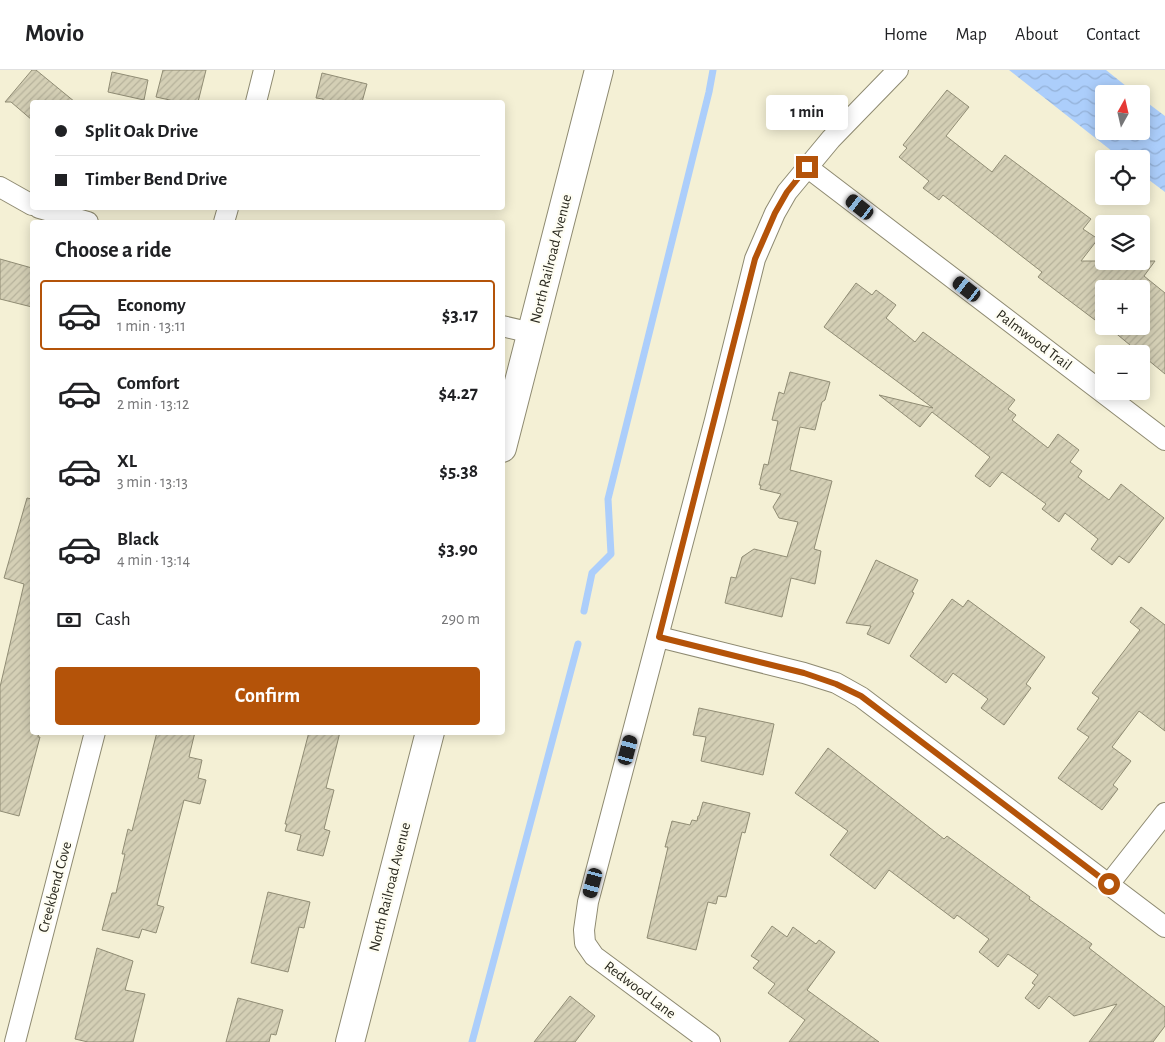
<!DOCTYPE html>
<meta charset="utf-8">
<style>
:root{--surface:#fff;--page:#f2f2f2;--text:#202124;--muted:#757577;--line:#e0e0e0;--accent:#b45309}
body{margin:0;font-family:"Alegreya Sans",sans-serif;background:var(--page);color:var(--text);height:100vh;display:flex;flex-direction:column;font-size:19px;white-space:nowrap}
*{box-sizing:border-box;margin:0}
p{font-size:16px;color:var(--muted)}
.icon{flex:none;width:28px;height:28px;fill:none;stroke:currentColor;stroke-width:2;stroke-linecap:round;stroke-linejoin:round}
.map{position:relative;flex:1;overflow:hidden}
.panel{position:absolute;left:30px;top:150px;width:475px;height:515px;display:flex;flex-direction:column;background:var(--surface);border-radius:5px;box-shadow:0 2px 12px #0003}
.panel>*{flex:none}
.banner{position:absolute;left:30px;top:30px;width:475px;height:110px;border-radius:5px;box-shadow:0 2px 12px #0003;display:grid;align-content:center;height:110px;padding:0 25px;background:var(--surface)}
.needle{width:32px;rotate:8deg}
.buttons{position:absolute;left:1095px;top:15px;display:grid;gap:10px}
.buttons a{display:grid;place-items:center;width:55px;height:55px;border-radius:5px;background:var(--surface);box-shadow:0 2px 12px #0003;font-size:25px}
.end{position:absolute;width:22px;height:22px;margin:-11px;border:6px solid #b45309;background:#fff;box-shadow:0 0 0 2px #fff}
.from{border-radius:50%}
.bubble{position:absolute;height:35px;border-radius:5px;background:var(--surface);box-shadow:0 2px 12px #0003;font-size:16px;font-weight:700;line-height:35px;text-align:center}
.car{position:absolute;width:15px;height:30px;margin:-15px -8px;border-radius:6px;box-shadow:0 0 4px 1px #0007;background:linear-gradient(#222 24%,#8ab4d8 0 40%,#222 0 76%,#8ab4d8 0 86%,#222 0)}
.banner b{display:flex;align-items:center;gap:18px;height:48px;font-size:19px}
.banner b+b{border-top:1px solid var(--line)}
.banner i{width:12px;height:12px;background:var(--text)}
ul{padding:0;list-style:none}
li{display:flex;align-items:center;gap:15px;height:70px;margin:0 10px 8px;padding:0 15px;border:2px solid transparent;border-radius:5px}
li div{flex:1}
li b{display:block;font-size:19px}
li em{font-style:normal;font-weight:700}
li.active{border-color:var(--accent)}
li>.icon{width:45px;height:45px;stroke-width:1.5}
h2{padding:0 25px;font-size:22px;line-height:60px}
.pay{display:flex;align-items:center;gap:12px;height:55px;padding:0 25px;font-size:19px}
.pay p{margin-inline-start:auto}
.cta{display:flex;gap:10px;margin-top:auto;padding:10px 25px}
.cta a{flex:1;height:58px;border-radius:5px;background:var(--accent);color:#fff;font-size:20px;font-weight:700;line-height:58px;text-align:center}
header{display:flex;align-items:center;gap:30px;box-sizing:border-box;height:70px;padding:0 25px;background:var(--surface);border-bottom:1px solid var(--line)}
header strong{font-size:24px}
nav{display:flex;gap:28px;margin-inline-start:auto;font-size:18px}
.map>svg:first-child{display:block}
.water{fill:url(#water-waves)}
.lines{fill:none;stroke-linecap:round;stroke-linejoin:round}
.stream{stroke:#accefb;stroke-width:7}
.building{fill:url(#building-hatch);stroke:#908c74}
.street-casing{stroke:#8e8a71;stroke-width:22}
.secondary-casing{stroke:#8e8a71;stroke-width:30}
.street{stroke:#fff;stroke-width:20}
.secondary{stroke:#fff;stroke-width:28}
.route{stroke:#b45309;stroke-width:6}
.labels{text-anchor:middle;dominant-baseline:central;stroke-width:4.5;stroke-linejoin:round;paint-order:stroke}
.street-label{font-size:15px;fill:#2a291f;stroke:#fefdf2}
</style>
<header>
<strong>Movio</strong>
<nav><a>Home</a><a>Map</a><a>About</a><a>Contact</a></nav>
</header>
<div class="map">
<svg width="1165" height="972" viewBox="0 0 1165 972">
<defs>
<pattern id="water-waves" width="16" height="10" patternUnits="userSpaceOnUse" patternTransform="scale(1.25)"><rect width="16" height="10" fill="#accefb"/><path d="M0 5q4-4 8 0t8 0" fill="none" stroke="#94b1d7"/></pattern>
<pattern id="building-hatch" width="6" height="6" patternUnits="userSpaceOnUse" patternTransform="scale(1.25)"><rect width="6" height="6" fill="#d4cfb5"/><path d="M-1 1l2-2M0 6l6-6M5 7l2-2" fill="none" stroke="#b6b29b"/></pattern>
</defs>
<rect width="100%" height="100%" fill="#f4f0d5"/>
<polygon class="water" points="1009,0 1106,0 1136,24 1104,24 1104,61 1141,61 1141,28 1165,46 1165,122 1141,104 1141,89 1122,89"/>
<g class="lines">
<g class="stream">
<polyline points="584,541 592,503 611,484 608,429 709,22 713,0"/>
<polyline points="472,972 578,574"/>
</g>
</g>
<g class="building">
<polygon points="32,0 36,0 75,32 32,32 32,50 11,32 5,32"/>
<polygon points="163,0 206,0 198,32 179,32 156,27"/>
<polygon points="112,2 148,10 144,30 108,22"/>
<polygon points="322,3 367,14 362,32 323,32 323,29 316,28"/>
<polygon points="947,20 969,37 946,66 992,102 1005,85 1091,149 1083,159 1098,169 1081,191 1155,191 1144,206 1165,223 1165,304 1107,256 1141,256 1141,219 1104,219 1104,240 1095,250 1038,207 1042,202 943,125 939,130 923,118 929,111 899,87 907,78 903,75"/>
<polygon points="0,189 32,198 32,237 0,229"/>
<polygon points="856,213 872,225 876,220 896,235 886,248 915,272 923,262 1015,330 1008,339 1016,345 1012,350 1048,378 1058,364 1079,380 1070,392 1082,401 1078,407 1109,430 1121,414 1164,448 1129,493 1119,486 1112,495 1091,479 1098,469 1065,443 1059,452 1042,439 1046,434 1002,402 990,417 975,406 990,387 932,342 920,357 879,325 933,338 824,257"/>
<polygon points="790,302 830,312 825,330 822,332 815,360 800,357 790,400 832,411 814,479 821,481 815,514 791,508 782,547 725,533 731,507 736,508 742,487 754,479 787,487 798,452 779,448 773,437 781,424 760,419 761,415 759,415 764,394 768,395 778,351 772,350 779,322 784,324"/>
<polygon points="27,428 32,429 32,662 39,662 38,667 40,667 19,746 0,741 0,617 24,514 4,508"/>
<polygon points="876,490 918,510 912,522 914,523 889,574 867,564 871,556 846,553"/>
<polygon points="952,529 963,537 968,530 1045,587 1026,614 1031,618 1004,655 981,638 988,629 953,603 946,613 910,586"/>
<polygon points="1141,537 1165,555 1165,661 1139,641 1112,677 1131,691 1113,715 1118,719 1102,740 1058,708 1089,667 1077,659 1099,628 1092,623 1140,560 1130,552"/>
<polygon points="699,638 774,654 763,705 701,691 706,667 693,665"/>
<polygon points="157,662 195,662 189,687 202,690 198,708 206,710 200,734 184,730 157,835 164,837 156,863 142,859 139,868 102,860 112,823 116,823 125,784 122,784 128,759 132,761"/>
<polygon points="309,662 340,662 326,718 334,720 324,759 330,761 323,786 297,780 301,765 285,761 287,754 285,754"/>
<polygon points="828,678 944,769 947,766 1030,827 1029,829 1092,874 1089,878 1165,937 1165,956 1153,972 1089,972 1117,934 1074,946 1049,926 1039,939 1025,928 1035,915 1032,913 1038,905 1008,884 998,897 979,882 989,869 957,845 954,849 889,800 875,819 830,785 848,761 795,723"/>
<polygon points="703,732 750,743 745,763 742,762 726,827 718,826 716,834 708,832 696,880 647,868 668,777 665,777 672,751 690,755 692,750 697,751 698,746 699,746"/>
<polygon points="268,822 310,832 304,858 299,857 288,902 251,893"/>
<polygon points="772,856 787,867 793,857 816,874 819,870 835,882 807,920 879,972 789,972 805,950 768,923 775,914 753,898 759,891 751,886"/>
<polygon points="97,878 133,891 125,920 145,924 133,972 88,972 75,969"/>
<polygon points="570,926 595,946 575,972 534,972"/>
<polygon points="238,928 283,940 276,965 271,964 269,972 226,972"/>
</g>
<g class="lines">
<g class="street-casing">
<g id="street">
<polyline points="256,32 264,0"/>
<polyline points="807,97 1165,370"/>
<polyline points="0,117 32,135"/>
<polyline points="39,138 88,152"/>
<polyline points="224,152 228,138"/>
<polyline points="502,256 532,263"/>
<polyline points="659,567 804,603 836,613 861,627 1165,857"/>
<polyline points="1109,814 1165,743"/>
<polyline points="15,972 95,662"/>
<polyline points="710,972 594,886 585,873 584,860 588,832 715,350 755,189 775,143 787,122 831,69 898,0"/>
</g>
</g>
<g class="secondary-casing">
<g id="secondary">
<polyline points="502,378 599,0"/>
<polyline points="350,972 430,662"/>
</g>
</g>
<use href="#street" class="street"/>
<use href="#secondary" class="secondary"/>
</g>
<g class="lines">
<polyline class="route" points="807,97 787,122 775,143 755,189 659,567 804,603 836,614 861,626 1109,814"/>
</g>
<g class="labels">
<g class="street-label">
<text transform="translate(551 189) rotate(-76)">North Railroad Avenue</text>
<text transform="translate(1034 270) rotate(37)">Palmwood Trail</text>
<text transform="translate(55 817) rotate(-75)">Creekbend Cove</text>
<text transform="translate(390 817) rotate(-76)">North Railroad Avenue</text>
<text transform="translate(640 920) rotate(37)">Redwood Lane</text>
</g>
</g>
</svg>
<div class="buttons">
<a><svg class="needle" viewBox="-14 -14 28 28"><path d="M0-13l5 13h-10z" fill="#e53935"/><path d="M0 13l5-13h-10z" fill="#757577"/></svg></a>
<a><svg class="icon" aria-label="locate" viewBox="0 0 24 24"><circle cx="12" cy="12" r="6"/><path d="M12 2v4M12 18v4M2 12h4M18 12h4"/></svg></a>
<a><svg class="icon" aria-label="layers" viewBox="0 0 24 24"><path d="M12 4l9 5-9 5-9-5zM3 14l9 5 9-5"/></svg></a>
<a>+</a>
<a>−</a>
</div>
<i class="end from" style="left:1109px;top:814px"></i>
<i class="end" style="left:807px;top:97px"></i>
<div class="bubble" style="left:766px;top:25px;width:82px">1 min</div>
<i class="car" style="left:860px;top:137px;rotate:308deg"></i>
<i class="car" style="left:967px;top:219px;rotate:308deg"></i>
<i class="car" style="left:628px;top:680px;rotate:15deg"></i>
<i class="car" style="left:593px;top:813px;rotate:195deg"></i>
<div class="banner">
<b><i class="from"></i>Split Oak Drive</b>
<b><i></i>Timber Bend Drive</b>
</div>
<section class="panel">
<h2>Choose a ride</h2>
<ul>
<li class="active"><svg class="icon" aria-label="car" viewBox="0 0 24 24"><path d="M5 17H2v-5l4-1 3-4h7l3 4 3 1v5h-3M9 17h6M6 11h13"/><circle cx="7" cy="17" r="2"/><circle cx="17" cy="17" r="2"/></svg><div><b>Economy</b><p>1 min · 13:11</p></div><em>$3.17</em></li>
<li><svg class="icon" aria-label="car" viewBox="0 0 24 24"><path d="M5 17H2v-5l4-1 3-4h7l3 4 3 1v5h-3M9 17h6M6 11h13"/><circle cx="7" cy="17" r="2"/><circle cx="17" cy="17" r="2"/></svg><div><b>Comfort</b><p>2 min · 13:12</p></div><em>$4.27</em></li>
<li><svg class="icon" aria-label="car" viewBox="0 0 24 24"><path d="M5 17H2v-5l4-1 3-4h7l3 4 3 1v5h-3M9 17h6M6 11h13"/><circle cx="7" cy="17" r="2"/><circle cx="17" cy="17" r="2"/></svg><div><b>XL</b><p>3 min · 13:13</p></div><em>$5.38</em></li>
<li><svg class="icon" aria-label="car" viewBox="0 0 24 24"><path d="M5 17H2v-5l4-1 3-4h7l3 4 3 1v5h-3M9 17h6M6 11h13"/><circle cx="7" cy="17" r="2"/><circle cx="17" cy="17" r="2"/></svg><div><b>Black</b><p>4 min · 13:14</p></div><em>$3.90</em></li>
</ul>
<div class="pay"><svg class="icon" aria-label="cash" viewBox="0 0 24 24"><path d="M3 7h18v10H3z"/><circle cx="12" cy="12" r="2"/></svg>Cash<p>290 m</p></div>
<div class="cta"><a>Confirm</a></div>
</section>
</div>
